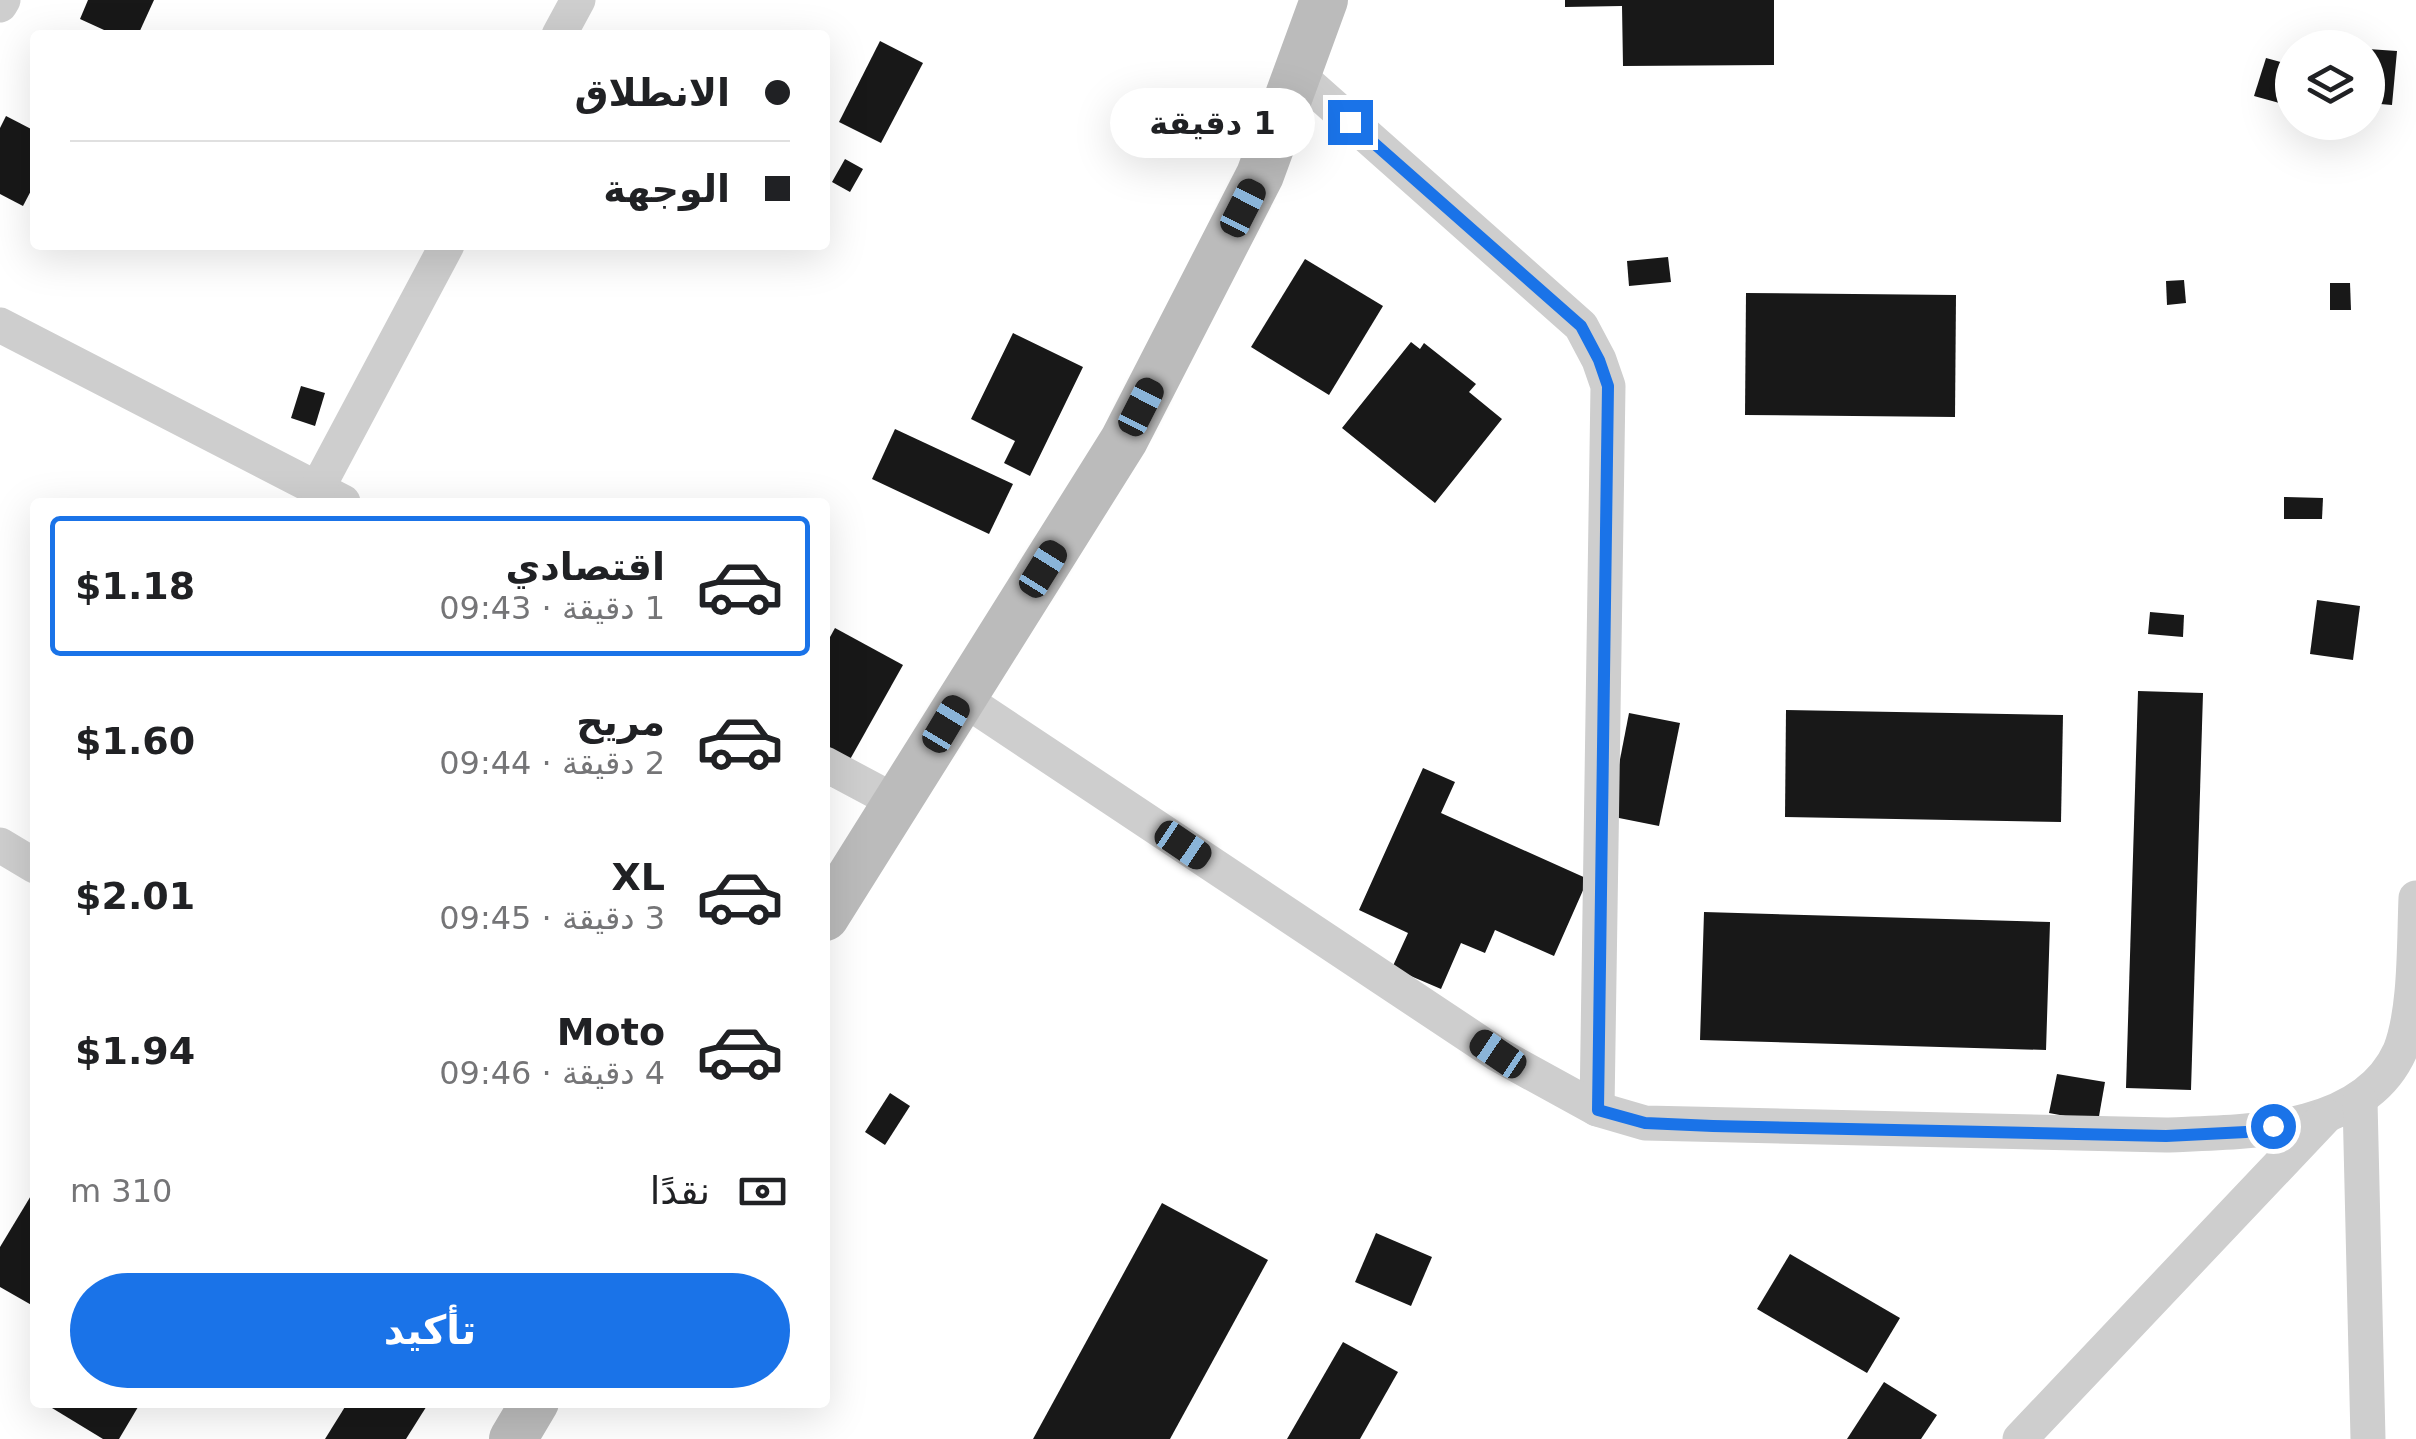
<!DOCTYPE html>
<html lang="ar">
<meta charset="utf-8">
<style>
:root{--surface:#fff;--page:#f2f2f2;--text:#202124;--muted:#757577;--line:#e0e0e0;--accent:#1a73e8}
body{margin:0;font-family:"DejaVu Sans","Noto Naskh Arabic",sans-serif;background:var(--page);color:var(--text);direction:rtl;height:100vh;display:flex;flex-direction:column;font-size:38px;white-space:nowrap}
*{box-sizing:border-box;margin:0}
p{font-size:32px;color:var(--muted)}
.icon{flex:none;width:55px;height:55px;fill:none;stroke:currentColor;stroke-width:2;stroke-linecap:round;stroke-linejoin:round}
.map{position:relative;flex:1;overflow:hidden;direction:ltr}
.sheet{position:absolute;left:30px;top:498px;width:800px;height:910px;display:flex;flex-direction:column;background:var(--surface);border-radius:10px;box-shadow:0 10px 40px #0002;direction:rtl}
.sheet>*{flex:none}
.hud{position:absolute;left:30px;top:30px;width:800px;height:220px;border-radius:10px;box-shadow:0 10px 40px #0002;direction:rtl;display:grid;align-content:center;height:220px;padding:0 40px;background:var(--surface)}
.controls{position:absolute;left:2275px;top:30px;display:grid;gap:20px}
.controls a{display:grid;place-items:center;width:110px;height:110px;border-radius:50%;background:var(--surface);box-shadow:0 10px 40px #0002;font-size:50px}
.end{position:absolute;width:45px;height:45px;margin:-22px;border:12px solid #1a73e8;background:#fff;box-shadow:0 0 0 5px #fff}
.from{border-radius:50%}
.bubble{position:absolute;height:70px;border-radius:35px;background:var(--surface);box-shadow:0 10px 40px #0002;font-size:32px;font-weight:600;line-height:70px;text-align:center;direction:rtl}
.car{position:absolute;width:30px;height:60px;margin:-30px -15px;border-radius:12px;box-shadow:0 0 8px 2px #0007;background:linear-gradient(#222 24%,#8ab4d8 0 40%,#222 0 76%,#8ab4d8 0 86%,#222 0)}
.hud b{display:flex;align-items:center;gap:35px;height:95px;font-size:38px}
.hud b+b{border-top:2px solid var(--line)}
.hud i{width:25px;height:25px;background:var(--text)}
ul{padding:18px 0 0;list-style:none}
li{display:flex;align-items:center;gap:30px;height:140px;margin:0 20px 15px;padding:0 20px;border:5px solid transparent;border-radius:10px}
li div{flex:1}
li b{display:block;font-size:38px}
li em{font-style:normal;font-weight:600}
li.active{border-color:var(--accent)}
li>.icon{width:90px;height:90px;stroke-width:1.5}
.pay{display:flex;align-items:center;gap:25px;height:110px;padding:0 40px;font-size:38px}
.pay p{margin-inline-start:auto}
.action{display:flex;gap:20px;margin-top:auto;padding:20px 40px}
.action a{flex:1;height:115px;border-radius:60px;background:var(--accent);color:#fff;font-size:40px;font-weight:600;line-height:115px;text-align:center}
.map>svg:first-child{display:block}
.building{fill:#181818}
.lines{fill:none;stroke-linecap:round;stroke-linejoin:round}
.minor{stroke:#cecece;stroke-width:35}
.secondary{stroke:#bbb;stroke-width:48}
.route{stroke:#1a73e8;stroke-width:12}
</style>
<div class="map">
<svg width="2416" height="1439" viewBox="0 0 2416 1439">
<rect width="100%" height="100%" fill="#fff"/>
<g class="building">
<polygon points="88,0 154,0 138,35 115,35 80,19"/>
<polygon points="1565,0 1774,0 1774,65 1623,66 1622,6 1565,7"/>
<polygon points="880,41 923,63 881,143 839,122"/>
<polygon points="2368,49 2397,51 2392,105 2368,103"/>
<polygon points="2266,58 2292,65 2283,104 2254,96"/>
<polygon points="6,116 35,131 35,183 23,206 0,194 0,128"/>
<polygon points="845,159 863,169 850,192 832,182"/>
<polygon points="1668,257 1671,282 1629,286 1627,261"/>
<polygon points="1305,259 1383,306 1329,395 1251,347"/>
<polygon points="2184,280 2186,303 2167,305 2166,281"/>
<polygon points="2330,283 2350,283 2351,310 2330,310"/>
<polygon points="1746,293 1956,295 1955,417 1745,415"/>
<polygon points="1013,333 1083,367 1030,476 1004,463 1015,441 971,419"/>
<polygon points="1411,342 1420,349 1424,343 1476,384 1469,392 1502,419 1435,503 1342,428"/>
<polygon points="301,386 325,393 315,426 291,418"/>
<polygon points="895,429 1013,484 989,534 872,479"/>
<polygon points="2284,497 2323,498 2322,519 2284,519"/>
<polygon points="2317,600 2360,606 2353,660 2310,654"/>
<polygon points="2150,612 2184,615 2183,637 2148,634"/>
<polygon points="835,628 903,665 834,788 825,783 825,646"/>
<polygon points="2138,691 2203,693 2191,1090 2126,1088"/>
<polygon points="1786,710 2063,715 2061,822 1785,817"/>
<polygon points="1629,713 1680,723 1659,826 1609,816"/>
<polygon points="1423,768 1455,782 1441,813 1588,879 1554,956 1495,930 1485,953 1461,943 1441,989 1392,968 1408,933 1359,910"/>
<polygon points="1704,912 2050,922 2046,1050 1700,1040"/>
<polygon points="2057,1074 2105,1082 2098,1122 2049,1113"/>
<polygon points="890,1093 910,1106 885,1145 865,1132"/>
<polygon points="35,1189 35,1307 0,1287 0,1247"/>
<polygon points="1162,1203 1268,1260 1170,1439 1033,1439"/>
<polygon points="1376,1233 1432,1257 1411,1306 1355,1282"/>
<polygon points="1790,1254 1900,1318 1867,1373 1757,1309"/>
<polygon points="1343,1342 1398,1372 1360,1439 1287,1439"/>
<polygon points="1884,1382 1937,1415 1921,1439 1847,1439"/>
<polygon points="55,1402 141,1402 119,1439 103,1439 52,1408"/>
<polygon points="348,1402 425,1402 428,1404 406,1439 325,1439"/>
</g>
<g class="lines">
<g class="minor">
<polyline points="0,5 3,0"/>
<polyline points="559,35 578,0"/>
<polyline points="1297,74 1581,326 1599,360 1608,386 1597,1109"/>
<polyline points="0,325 343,502"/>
<polyline points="317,489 447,245"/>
<path d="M962,698L1497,1054L1597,1109L1645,1123L2166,1135C2243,1132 2363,1134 2400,1051C2416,1010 2414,944 2416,898"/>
<polyline points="825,764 898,803"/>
<polyline points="0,845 35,866"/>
<polyline points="2360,1101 2368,1439"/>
<polyline points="2020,1439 2326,1116"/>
</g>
<g class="secondary">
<polyline points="825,917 1124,440 1260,175 1324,0"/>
<polyline points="513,1439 535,1402"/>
</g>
</g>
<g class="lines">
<polyline class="route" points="1350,122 1581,326 1599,360 1608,386 1598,1110 1645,1123 1713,1126 2166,1136 2246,1132 2273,1126"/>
</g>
</svg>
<div class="controls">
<a><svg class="icon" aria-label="layers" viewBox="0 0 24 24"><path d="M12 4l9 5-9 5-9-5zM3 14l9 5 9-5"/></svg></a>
</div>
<i class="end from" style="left:2273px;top:1126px"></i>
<i class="end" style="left:1350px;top:122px"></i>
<div class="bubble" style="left:1110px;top:88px;width:205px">1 دقيقة</div>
<i class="car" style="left:1243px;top:208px;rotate:27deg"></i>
<i class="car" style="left:1141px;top:407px;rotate:27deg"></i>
<i class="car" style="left:1043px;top:569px;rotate:32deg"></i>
<i class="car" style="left:946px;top:724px;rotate:31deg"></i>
<i class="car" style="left:1183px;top:845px;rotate:124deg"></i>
<i class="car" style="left:1498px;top:1054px;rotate:304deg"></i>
<div class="hud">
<b><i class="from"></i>الانطلاق</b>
<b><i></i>الوجهة</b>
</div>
<section class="sheet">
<ul>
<li class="active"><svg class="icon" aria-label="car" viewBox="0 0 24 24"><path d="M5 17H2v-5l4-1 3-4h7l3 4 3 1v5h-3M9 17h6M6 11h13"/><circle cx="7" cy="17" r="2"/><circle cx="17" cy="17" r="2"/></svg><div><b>اقتصادي</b><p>1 دقيقة · 09:43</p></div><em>$1.18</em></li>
<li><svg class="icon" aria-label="car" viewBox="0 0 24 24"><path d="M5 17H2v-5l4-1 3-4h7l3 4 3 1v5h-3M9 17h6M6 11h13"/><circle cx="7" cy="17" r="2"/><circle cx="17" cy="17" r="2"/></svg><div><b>مريح</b><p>2 دقيقة · 09:44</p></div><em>$1.60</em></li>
<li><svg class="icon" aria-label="car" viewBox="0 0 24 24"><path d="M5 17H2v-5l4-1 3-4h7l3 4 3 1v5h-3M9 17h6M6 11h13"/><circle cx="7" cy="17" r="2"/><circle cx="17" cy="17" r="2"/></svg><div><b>XL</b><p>3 دقيقة · 09:45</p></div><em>$2.01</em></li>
<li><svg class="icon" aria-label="car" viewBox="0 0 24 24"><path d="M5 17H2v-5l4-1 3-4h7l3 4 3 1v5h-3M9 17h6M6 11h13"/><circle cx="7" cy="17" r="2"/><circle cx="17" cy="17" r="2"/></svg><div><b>Moto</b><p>4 دقيقة · 09:46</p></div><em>$1.94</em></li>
</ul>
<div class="pay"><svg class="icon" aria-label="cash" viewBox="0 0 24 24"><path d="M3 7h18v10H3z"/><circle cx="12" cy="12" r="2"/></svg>نقدًا<p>310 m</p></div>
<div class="action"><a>تأكيد</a></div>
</section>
</div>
